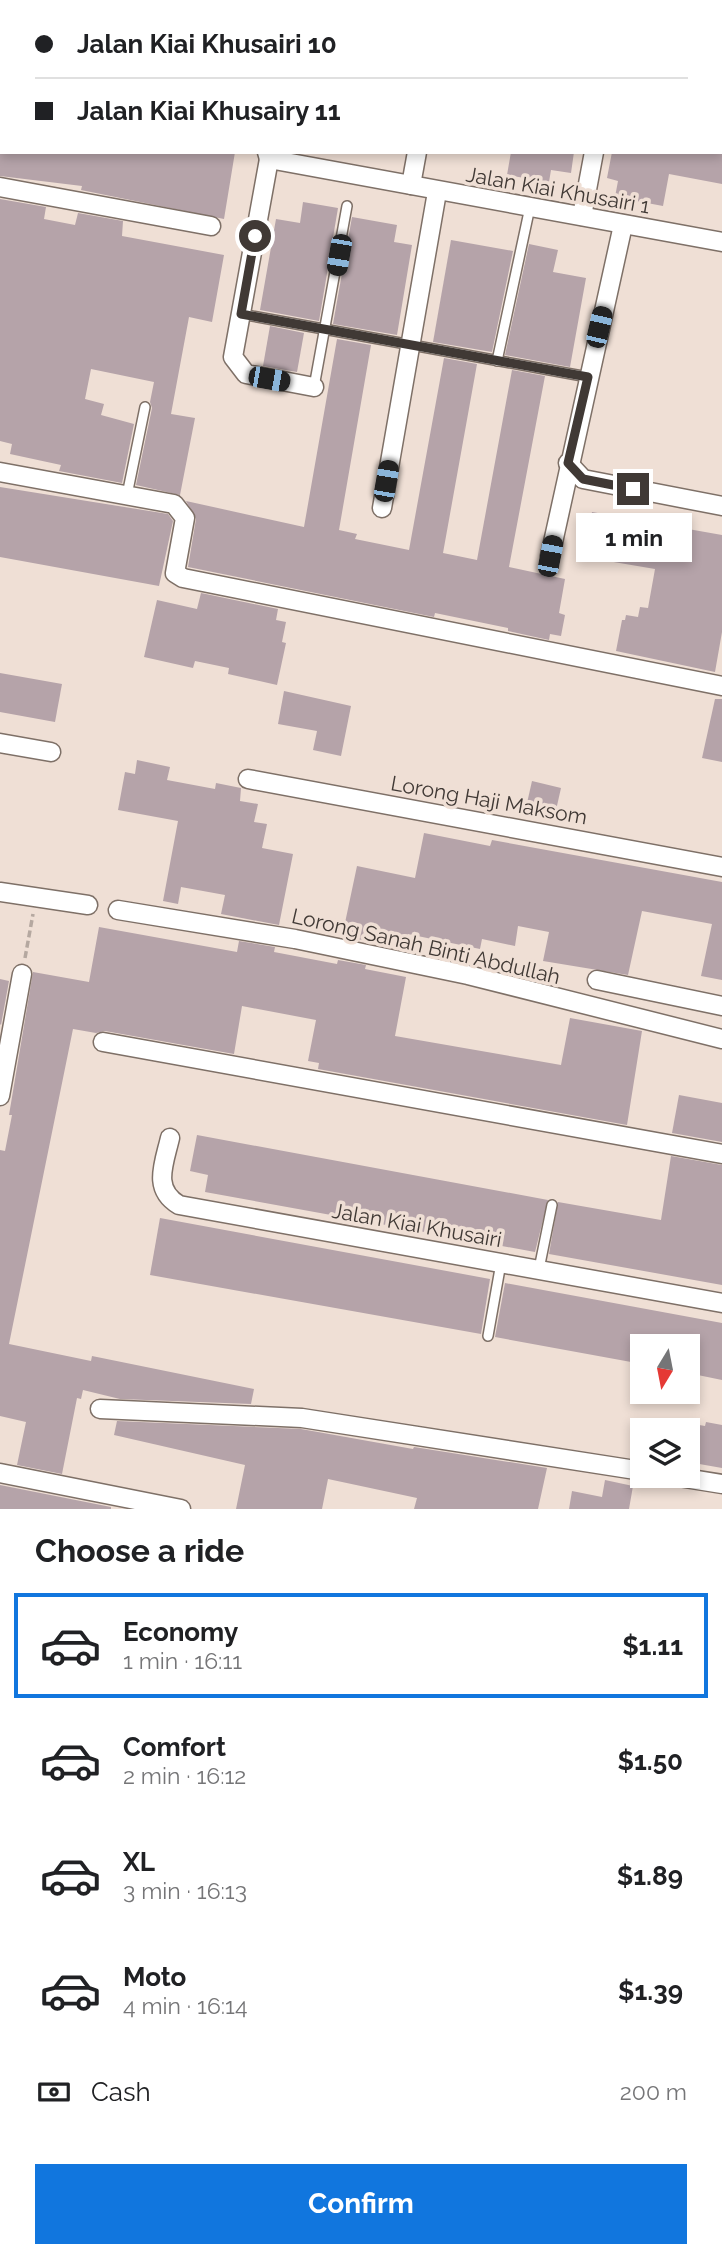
<!DOCTYPE html>
<meta charset="utf-8">
<style>
:root{--surface:#fff;--page:#f2f2f2;--text:#202124;--muted:#757577;--line:#e0e0e0;--accent:#1176de}
body{margin:0;font-family:Raleway,sans-serif;background:var(--page);color:var(--text);height:100vh;display:flex;flex-direction:column;font-size:26px;white-space:nowrap}
*{box-sizing:border-box;margin:0}
p{font-size:23px;color:var(--muted)}
.icon{flex:none;width:38px;height:38px;fill:none;stroke:currentColor;stroke-width:2;stroke-linecap:round;stroke-linejoin:round}
.map{position:relative;height:1509px;overflow:hidden}
.sheet{display:flex;flex-direction:column;background:var(--surface);flex:1}
.sheet>*{flex:none}
.top-card{position:absolute;left:0px;top:0px;width:723px;height:154px;box-shadow:0 4px 10px #0003;display:grid;align-content:center;height:154px;padding:0 35px;background:var(--surface)}
.needle{width:46px;rotate:190deg}
.buttons{position:absolute;left:630px;top:1334px;display:grid;gap:14px}
.buttons a{display:grid;place-items:center;width:70px;height:70px;border-radius:0px;background:var(--surface);box-shadow:0 4px 10px #0003;font-size:35px}
.end{position:absolute;width:32px;height:32px;margin:-16px;border:9px solid #403935;background:#fff;box-shadow:0 0 0 4px #fff}
.from{border-radius:50%}
.bubble{position:absolute;height:49px;border-radius:0px;background:var(--surface);box-shadow:0 4px 10px #0003;font-size:23px;font-weight:700;line-height:49px;text-align:center}
.car{position:absolute;width:21px;height:42px;margin:-21px -10px;border-radius:9px;box-shadow:0 0 5px 2px #0007;background:linear-gradient(#222 24%,#8ab4d8 0 40%,#222 0 76%,#8ab4d8 0 86%,#222 0)}
.top-card b{display:flex;align-items:center;gap:24px;height:66px;font-size:26px}
.top-card b+b{border-top:2px solid var(--line)}
.top-card i{width:18px;height:18px;background:var(--text)}
ul{padding:0;list-style:none}
li{display:flex;align-items:center;gap:21px;height:105px;margin:0 14px 10px;padding:0 21px;border:4px solid transparent;border-radius:0px}
li div{flex:1}
li b{display:block;font-size:26px}
li em{font-style:normal;font-weight:700}
li.on{border-color:var(--accent)}
li>.icon{width:63px;height:63px;stroke-width:1.5}
h2{padding:0 35px;font-size:32px;line-height:84px}
.pay{display:flex;align-items:center;gap:18px;height:77px;padding:0 35px;font-size:26px}
.pay p{margin-inline-start:auto}
.cta{display:flex;gap:14px;margin-top:auto;padding:14px 35px}
.cta a{flex:1;height:80px;border-radius:0px;background:var(--accent);color:#fff;font-size:28px;font-weight:700;line-height:80px;text-align:center}
.map>svg:first-child{display:block}
.building{fill:#b5a3a9}
.lines{fill:none;stroke-linecap:round;stroke-linejoin:round}
.lane-casing{stroke:#7e7067;stroke-width:12}
.street-casing{stroke:#7e7067;stroke-width:21}
.path{stroke:#b5a8a0;stroke-width:3.5;stroke-dasharray:7 3.5;stroke-linecap:butt}
.lane{stroke:#fff;stroke-width:9}
.street{stroke:#fff;stroke-width:18}
.route{stroke:#403935;stroke-width:9}
.labels{text-anchor:middle;dominant-baseline:central;stroke-width:7;stroke-linejoin:round;paint-order:stroke}
.street-label{font-size:21px;fill:#403935;stroke:#efdfd5}
</style>
<div class="map">
<svg width="722" height="1509" viewBox="0 0 722 1509">
<rect width="100%" height="100%" fill="#efdfd5"/>
<g class="building">
<polygon points="0,152 235,152 224,219 81,190 82,186 0,176"/>
<polygon points="511,152 574,152 571,173 551,170 549,182 507,175"/>
<polygon points="612,152 722,152 722,184 669,174 663,206 615,197 618,181 607,178"/>
<polygon points="0,199 46,207 44,219 75,225 78,213 123,221 122,236 224,255 212,322 189,317 171,414 195,418 180,495 136,485 152,408 150,402 154,382 91,369 85,399 104,404 101,415 134,424 122,483 59,471 61,465 10,454 12,444 0,441"/>
<polygon points="303,202 338,208 319,321 260,310 276,219 300,223"/>
<polygon points="352,217 397,225 394,242 412,245 397,335 333,324"/>
<polygon points="451,240 513,251 492,352 433,342"/>
<polygon points="529,244 558,250 553,272 586,278 570,367 505,355"/>
<polygon points="270,326 304,333 297,372 263,366"/>
<polygon points="337,339 371,345 339,530 357,534 355,539 409,550 444,358 477,364 443,553 477,560 512,370 545,376 509,567 565,579 559,613 565,615 561,636 550,634 549,640 508,631 508,628 435,613 434,617 188,567 196,519 186,501 304,527"/>
<polygon points="0,487 168,514 173,521 159,586 0,557"/>
<polygon points="592,512 722,535 722,632 715,672 616,651 622,620 625,620 626,615 638,617 640,607 648,608 655,569 584,557"/>
<polygon points="201,593 278,609 276,620 286,622 282,642 286,643 277,685 228,674 229,668 195,661 193,668 144,657 157,600 197,609"/>
<polygon points="0,673 62,684 55,722 0,712"/>
<polygon points="284,691 351,706 341,756 313,750 317,731 278,724"/>
<polygon points="715,699 722,699 722,762 702,758"/>
<polygon points="137,760 170,767 167,780 215,789 216,783 241,788 240,801 258,804 254,822 267,824 262,848 293,854 279,925 221,914 225,895 181,887 178,904 163,901 178,821 118,810 125,772 135,774"/>
<polygon points="532,781 561,788 554,819 525,812"/>
<polygon points="424,833 490,846 492,840 722,882 722,980 701,976 712,924 642,911 628,975 543,961 549,932 518,926 515,946 482,939 480,949 408,934 405,946 342,937 357,866 415,878"/>
<polygon points="99,927 237,952 239,941 275,947 274,952 337,964 338,960 366,965 365,969 406,977 395,1036 561,1065 570,1018 642,1031 627,1125 318,1069 319,1063 308,1061 316,1020 242,1006 234,1054 105,1031 96,1033 73,1029 9,1344 91,1361 92,1356 254,1389 251,1404 120,1399 83,1390 81,1399 77,1398 62,1474 17,1465 26,1422 0,1416 0,1150 5,1151 12,1115 9,1115 33,972 89,982"/>
<polygon points="0,979 9,981 1,1025 0,1024"/>
<polygon points="679,1095 722,1103 722,1142 672,1133"/>
<polygon points="197,1135 548,1200 535,1252 205,1192 208,1175 190,1171"/>
<polygon points="671,1156 722,1165 722,1285 549,1254 558,1202 661,1220"/>
<polygon points="160,1218 490,1279 481,1334 150,1275"/>
<polygon points="505,1283 722,1323 722,1380 688,1373 688,1346 642,1346 642,1364 495,1337"/>
<polygon points="117,1421 301,1429 413,1449 414,1447 547,1468 538,1509 414,1509 417,1498 328,1479 322,1509 236,1509 245,1465 114,1435"/>
<polygon points="706,1422 722,1425 722,1468 688,1462 688,1423 705,1426"/>
<polygon points="605,1480 633,1486 629,1509 569,1509 572,1491 602,1497"/>
<polygon points="0,1485 111,1507 111,1509 0,1509"/>
</g>
<g class="lines">
<g class="lane-casing">
<g id="lane">
<polyline points="241,314 588,377"/>
<polyline points="497,361 530,207"/>
<polyline points="314,387 347,206"/>
<polyline points="127,495 145,407"/>
<polyline points="539,1269 552,1205"/>
<polyline points="488,1336 501,1263"/>
</g>
</g>
<g class="street-casing">
<g id="street">
<polyline points="117,2 117,0"/>
<polyline points="280,2 280,0"/>
<polyline points="0,86 2,86"/>
<polyline points="267,152 269,159 722,242"/>
<polyline points="269,159 233,357 246,374 314,387"/>
<polyline points="411,185 417,152"/>
<polyline points="0,187 211,226"/>
<polyline points="582,216 594,152"/>
<polyline points="568,463 583,479 722,506"/>
<polyline points="0,472 174,504 185,518 175,573 183,578 722,686"/>
<polyline points="382,508 437,192"/>
<polyline points="550,556 623,225"/>
<polyline points="0,743 51,752"/>
<polyline points="248,779 722,867"/>
<polyline points="0,892 88,905"/>
<polyline points="118,910 295,939 468,975 722,1039"/>
<polyline points="597,980 722,1006"/>
<polyline points="103,1042 722,1154"/>
<polyline points="0,1096 22,974"/>
<path d="M170,1138C164,1164 152,1189 179,1205L722,1303"/>
<polyline points="100,1409 302,1418 642,1471"/>
<polyline points="0,1473 181,1509"/>
<polyline points="666,1475 722,1484"/>
</g>
</g>
<polyline class="path" points="25,958 33,914"/>
<use href="#lane" class="lane"/>
<use href="#street" class="street"/>
</g>
<g class="lines">
<polyline class="route" points="255,236 241,314 588,377 568,463 583,479 633,489"/>
</g>
<g class="labels">
<g class="street-label">
<text transform="translate(558 190) rotate(10)">Jalan Kiai Khusairi 1</text>
<text transform="translate(489 800) rotate(10)">Lorong Haji Maksom</text>
<text transform="translate(426 946) rotate(13)">Lorong Sanah Binti Abdullah</text>
<text transform="translate(417 1225) rotate(10)">Jalan Kiai Khusairi</text>
</g>
</g>
</svg>
<div class="buttons">
<a><svg class="needle" viewBox="-14 -14 28 28"><path d="M0-13l5 13h-10z" fill="#e53935"/><path d="M0 13l5-13h-10z" fill="#757577"/></svg></a>
<a><svg class="icon" aria-label="layers" viewBox="0 0 24 24"><path d="M12 4l9 5-9 5-9-5zM3 14l9 5 9-5"/></svg></a>
</div>
<i class="end from" style="left:255px;top:236px"></i>
<i class="end" style="left:633px;top:489px"></i>
<div class="bubble" style="left:576px;top:513px;width:116px">1 min</div>
<i class="car" style="left:339px;top:255px;rotate:190deg"></i>
<i class="car" style="left:599px;top:327px;rotate:13deg"></i>
<i class="car" style="left:269px;top:379px;rotate:100deg"></i>
<i class="car" style="left:386px;top:481px;rotate:10deg"></i>
<i class="car" style="left:550px;top:556px;rotate:11deg"></i>
<div class="top-card">
<b><i class="from"></i>Jalan Kiai Khusairi 10</b>
<b><i></i>Jalan Kiai Khusairy 11</b>
</div>
</div>
<section class="sheet">
<h2>Choose a ride</h2>
<ul>
<li class="on"><svg class="icon" aria-label="car" viewBox="0 0 24 24"><path d="M5 17H2v-5l4-1 3-4h7l3 4 3 1v5h-3M9 17h6M6 11h13"/><circle cx="7" cy="17" r="2"/><circle cx="17" cy="17" r="2"/></svg><div><b>Economy</b><p>1 min · 16:11</p></div><em>$1.11</em></li>
<li><svg class="icon" aria-label="car" viewBox="0 0 24 24"><path d="M5 17H2v-5l4-1 3-4h7l3 4 3 1v5h-3M9 17h6M6 11h13"/><circle cx="7" cy="17" r="2"/><circle cx="17" cy="17" r="2"/></svg><div><b>Comfort</b><p>2 min · 16:12</p></div><em>$1.50</em></li>
<li><svg class="icon" aria-label="car" viewBox="0 0 24 24"><path d="M5 17H2v-5l4-1 3-4h7l3 4 3 1v5h-3M9 17h6M6 11h13"/><circle cx="7" cy="17" r="2"/><circle cx="17" cy="17" r="2"/></svg><div><b>XL</b><p>3 min · 16:13</p></div><em>$1.89</em></li>
<li><svg class="icon" aria-label="car" viewBox="0 0 24 24"><path d="M5 17H2v-5l4-1 3-4h7l3 4 3 1v5h-3M9 17h6M6 11h13"/><circle cx="7" cy="17" r="2"/><circle cx="17" cy="17" r="2"/></svg><div><b>Moto</b><p>4 min · 16:14</p></div><em>$1.39</em></li>
</ul>
<div class="pay"><svg class="icon" aria-label="cash" viewBox="0 0 24 24"><path d="M3 7h18v10H3z"/><circle cx="12" cy="12" r="2"/></svg>Cash<p>200 m</p></div>
<div class="cta"><a>Confirm</a></div>
</section>
